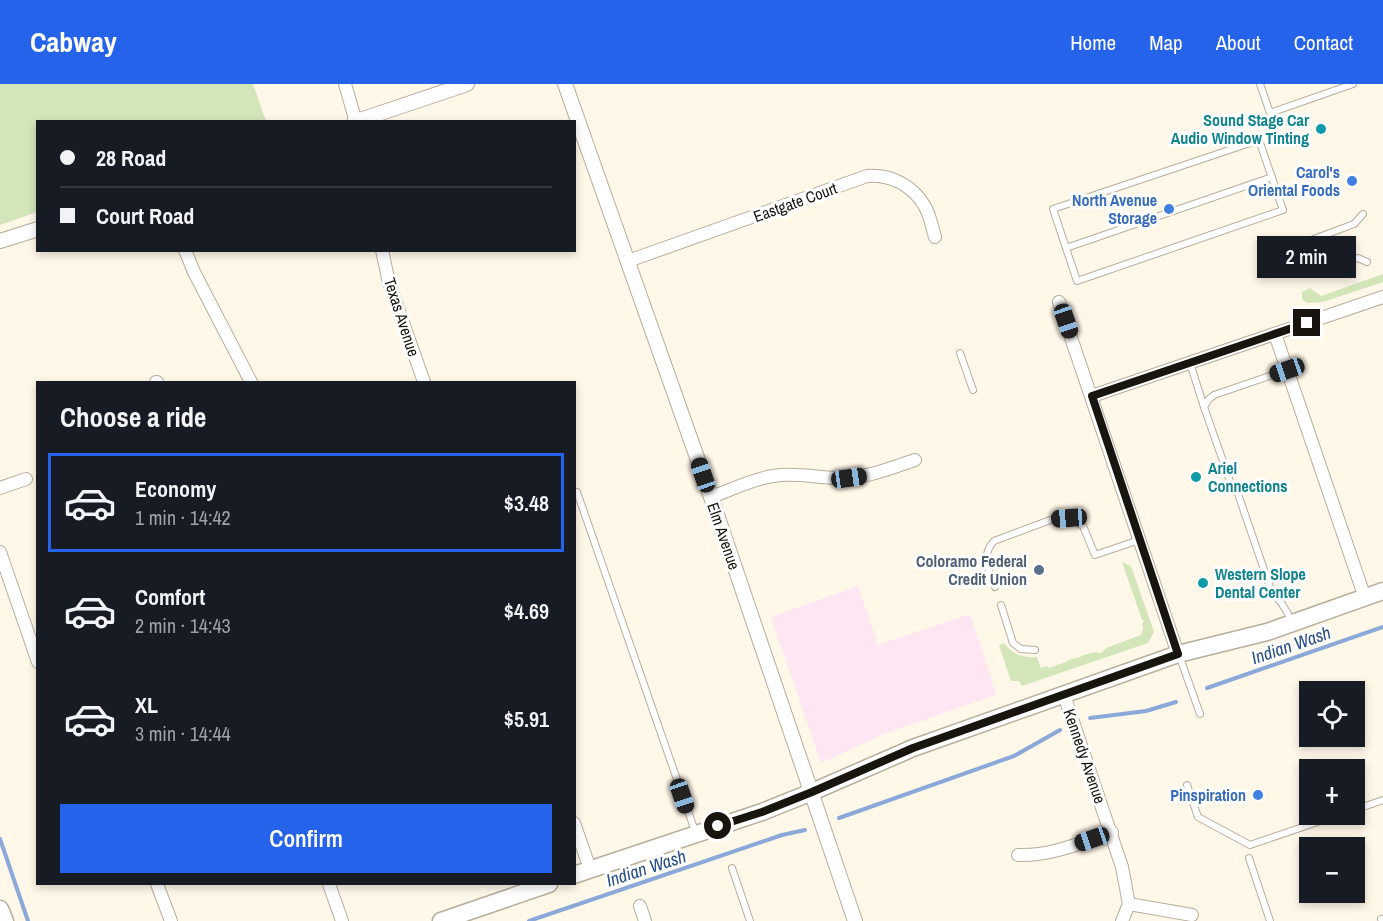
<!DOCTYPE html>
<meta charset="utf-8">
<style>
:root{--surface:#171b24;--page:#20242c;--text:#f1f3f6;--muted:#9ea1a6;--line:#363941;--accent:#2563eb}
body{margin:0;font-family:"Archivo Narrow",sans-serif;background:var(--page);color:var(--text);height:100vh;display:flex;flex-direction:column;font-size:22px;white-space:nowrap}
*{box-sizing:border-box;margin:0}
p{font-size:20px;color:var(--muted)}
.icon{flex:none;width:33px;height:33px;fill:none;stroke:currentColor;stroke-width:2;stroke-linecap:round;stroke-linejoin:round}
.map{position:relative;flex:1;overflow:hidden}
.side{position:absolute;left:36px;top:297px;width:540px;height:504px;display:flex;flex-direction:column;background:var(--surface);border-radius:0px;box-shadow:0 3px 9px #0003}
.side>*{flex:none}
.top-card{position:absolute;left:36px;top:36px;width:540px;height:132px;border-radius:0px;box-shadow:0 3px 9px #0003;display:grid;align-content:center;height:132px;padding:0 24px;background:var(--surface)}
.fabs{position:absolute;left:1299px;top:597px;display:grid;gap:12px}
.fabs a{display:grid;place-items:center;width:66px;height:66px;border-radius:0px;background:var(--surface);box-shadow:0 3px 9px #0003;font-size:30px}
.end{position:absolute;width:27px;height:27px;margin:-14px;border:8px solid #18150e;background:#fff;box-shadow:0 0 0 3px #fff}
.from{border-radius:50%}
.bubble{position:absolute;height:42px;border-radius:0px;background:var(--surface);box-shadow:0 3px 9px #0003;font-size:20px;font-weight:600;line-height:42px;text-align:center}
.car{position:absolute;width:18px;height:36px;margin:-18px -9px;border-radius:8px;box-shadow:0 0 4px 2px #0007;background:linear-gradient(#222 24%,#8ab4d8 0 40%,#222 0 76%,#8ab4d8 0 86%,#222 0)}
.top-card b{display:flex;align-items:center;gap:21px;height:57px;font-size:22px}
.top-card b+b{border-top:2px solid var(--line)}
.top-card i{width:15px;height:15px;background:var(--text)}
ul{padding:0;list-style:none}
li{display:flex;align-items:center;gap:18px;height:99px;margin:0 12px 9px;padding:0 12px;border:3px solid transparent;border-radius:0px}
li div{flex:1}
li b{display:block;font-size:22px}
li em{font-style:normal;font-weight:600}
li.active{border-color:var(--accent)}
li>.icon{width:54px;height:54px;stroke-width:1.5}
h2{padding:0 24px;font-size:27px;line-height:72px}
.button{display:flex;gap:12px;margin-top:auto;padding:12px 24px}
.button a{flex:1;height:69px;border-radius:0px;background:var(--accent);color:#fff;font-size:24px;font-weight:600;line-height:69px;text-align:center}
header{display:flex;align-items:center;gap:36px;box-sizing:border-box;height:84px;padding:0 30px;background:var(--accent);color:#fff}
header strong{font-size:28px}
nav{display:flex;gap:33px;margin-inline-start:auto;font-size:21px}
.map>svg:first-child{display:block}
.commercial{fill:#fee6f3}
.green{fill:#d3e6ba}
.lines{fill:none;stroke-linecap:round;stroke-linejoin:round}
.stream{stroke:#8aa9d9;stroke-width:4}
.service-casing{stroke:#b7ae9d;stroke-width:8}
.minor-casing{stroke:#b7ae9d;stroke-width:14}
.tertiary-casing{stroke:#b7ae9d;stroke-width:16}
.secondary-casing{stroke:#b7ae9d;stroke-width:19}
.service{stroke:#fff;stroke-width:6}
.minor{stroke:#fff;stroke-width:12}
.tertiary{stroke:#fff;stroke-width:14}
.secondary{stroke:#fff;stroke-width:16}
.route{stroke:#18150e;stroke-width:8}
.culture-dot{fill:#0f9aa8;stroke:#fff;stroke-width:2}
.shop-dot{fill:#3f7fe0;stroke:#fff;stroke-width:2}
.service-dot{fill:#5c6f8a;stroke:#fff;stroke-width:2}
.labels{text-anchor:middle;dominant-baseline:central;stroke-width:6;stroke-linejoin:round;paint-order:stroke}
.culture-label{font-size:16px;font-weight:bold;fill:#0d838f;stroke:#fff;text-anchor:start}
.shop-label{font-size:16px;font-weight:bold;fill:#366cbe;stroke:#fff;text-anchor:end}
.street-label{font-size:16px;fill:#18150e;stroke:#fff}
.service-label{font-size:16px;font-weight:bold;fill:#4e5e75;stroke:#fff;text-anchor:end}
.water-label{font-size:18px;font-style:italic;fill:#274d89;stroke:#fff}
</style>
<header>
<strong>Cabway</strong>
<nav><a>Home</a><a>Map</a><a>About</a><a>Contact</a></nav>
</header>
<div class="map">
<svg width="1383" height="837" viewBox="0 0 1383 837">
<rect width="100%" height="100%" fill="#fff7e8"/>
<polygon class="commercial" points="858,502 878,561 970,530 994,603 995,611 884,650 821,679 771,533"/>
<g class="green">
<polygon points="0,0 253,0 266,37 38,38 37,128 0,141"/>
<polygon points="1383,190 1383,198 1323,218 1307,219 1302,215 1302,208 1310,204 1321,212"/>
<path d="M1122,478L1131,482L1154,548L1148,559L1022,602L1019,597H1011L999,561L1004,559C1013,571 1022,574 1037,573L1041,584L1047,582L1049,584L1068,577V576L1075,574H1076L1094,568L1101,569L1106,564L1141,551L1143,545L1142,539L1144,538L1143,536H1142Z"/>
</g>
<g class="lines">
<g class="stream">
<polyline points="1207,604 1383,543"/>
<polyline points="1090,634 1146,627 1176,618"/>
<polyline points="839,734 1014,672 1060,646"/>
<polyline points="0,755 28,837"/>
<polyline points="529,837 782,751 805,746"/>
</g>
<g class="service-casing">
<g id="service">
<polyline points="1260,0 1270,29 1353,0"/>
<polygon points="1259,56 1283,126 1077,197 1053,125"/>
<path d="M1363,130L1354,140L1311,156C1297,165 1300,187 1319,187L1358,174L1367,178"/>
<polyline points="1066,164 1272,93"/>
<polyline points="960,269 973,306"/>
<polyline points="1190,279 1204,323 1208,316 1214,311 1287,286"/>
<polyline points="1204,323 1232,403 1238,410 1271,506 1282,520 1293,538"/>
<polyline points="577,408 696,750"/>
<path d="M995,503C989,487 980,472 994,457L1053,435L1069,434L1083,442L1095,471L1139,456"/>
<polyline points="1001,521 1013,559 1021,565 1035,566"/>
<polyline points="1179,571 1200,630"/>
<polyline points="1187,701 1198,733 1250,761 1341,730"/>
<polyline points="1354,726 1383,716"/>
<polyline points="1249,774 1270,837"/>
<polyline points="732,784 750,837"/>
<polyline points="1381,835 1382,837"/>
</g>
</g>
<g class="minor-casing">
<g id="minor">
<polyline points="345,0 356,38"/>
<polyline points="185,166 194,188 251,298"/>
<polyline points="382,166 389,199 424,298"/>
<path d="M628,177L867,92C890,90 912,101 924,121C930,130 932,143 935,153"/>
<polyline points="1059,218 1178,570"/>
<polyline points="1275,250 1365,514"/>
<polyline points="156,298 157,298"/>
<polyline points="1092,312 1383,213"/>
<polyline points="0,404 26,395"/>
<path d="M711,413C731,406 752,395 773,392C795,388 816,394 838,394C865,395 890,384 915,376"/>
<polyline points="0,468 38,578"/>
<polyline points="1064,611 1122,783 1129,820 1122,837"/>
<polyline points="574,739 590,785"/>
<path d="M1018,771C1052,772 1080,759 1112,748"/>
<polyline points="157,800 171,837"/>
<polyline points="329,800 342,837"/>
<polyline points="1129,820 1192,831"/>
<polyline points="640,822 645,837"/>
</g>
</g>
<g class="tertiary-casing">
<g id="tertiary">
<polyline points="565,0 711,413 855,837"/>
<polyline points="354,38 467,0"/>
<polyline points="0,157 38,145"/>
</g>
</g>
<g class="secondary-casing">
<g id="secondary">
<polyline points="574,791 762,728 812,708 913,664 1178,570 1267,548 1383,507"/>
<polyline points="0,825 5,837"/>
<polyline points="441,837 549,800"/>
</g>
</g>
<use href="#service" class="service"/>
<use href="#minor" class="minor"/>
<use href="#tertiary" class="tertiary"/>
<use href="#secondary" class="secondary"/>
</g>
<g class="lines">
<polyline class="route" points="718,742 762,728 812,708 913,664 1178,570 1092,312 1307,239"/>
</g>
<g class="culture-dot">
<circle cx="1321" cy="45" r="6"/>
<circle cx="1196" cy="393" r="6"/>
<circle cx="1203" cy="499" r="6"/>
</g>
<g class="shop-dot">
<circle cx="1352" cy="97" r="6"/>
<circle cx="1169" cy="125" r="6"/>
<circle cx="1258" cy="711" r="6"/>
</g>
<circle class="service-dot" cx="1039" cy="486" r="6"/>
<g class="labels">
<g class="culture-label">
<text x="1309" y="36" text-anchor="end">Sound Stage Car<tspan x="1309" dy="18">Audio Window Tinting</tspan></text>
<text x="1208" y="384">Ariel<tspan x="1208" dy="18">Connections</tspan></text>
<text x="1215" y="490">Western Slope<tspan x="1215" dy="18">Dental Center</tspan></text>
</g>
<g class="shop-label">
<text x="1340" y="88">Carol's<tspan x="1340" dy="18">Oriental Foods</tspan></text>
<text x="1157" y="116">North Avenue<tspan x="1157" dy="18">Storage</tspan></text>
<text x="1246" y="711">Pinspiration</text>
</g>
<g class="street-label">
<text transform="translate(795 118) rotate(-20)">Eastgate Court</text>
<text transform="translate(402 233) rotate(72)">Texas Avenue</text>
<text transform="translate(724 452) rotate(71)">Elm Avenue</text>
<text transform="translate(1085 672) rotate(71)">Kennedy Avenue</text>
</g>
<g class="service-label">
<text x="1027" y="477">Coloramo Federal<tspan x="1027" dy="18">Credit Union</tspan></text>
</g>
<g class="water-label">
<text transform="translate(1291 561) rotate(-19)">Indian Wash</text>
<text transform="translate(646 784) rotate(-18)">Indian Wash</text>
</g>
</g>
</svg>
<div class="fabs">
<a><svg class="icon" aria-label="locate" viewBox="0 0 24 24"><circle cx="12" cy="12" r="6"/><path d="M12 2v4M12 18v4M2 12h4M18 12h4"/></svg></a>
<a>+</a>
<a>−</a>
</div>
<i class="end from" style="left:718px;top:742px"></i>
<i class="end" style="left:1307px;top:239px"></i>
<div class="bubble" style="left:1257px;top:152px;width:99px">2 min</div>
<i class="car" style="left:1066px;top:237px;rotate:161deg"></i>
<i class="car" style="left:1287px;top:286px;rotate:251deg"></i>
<i class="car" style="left:703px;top:391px;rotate:341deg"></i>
<i class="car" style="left:849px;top:394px;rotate:82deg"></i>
<i class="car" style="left:1069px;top:434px;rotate:266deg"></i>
<i class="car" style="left:682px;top:712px;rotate:161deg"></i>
<i class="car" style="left:1092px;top:755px;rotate:251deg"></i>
<div class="top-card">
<b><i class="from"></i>28 Road</b>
<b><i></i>Court Road</b>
</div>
<section class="side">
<h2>Choose a ride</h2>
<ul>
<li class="active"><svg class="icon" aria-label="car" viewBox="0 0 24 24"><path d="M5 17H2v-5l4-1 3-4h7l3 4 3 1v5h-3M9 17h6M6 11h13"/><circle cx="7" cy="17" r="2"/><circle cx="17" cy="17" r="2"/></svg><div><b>Economy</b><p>1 min · 14:42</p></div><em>$3.48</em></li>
<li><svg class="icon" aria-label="car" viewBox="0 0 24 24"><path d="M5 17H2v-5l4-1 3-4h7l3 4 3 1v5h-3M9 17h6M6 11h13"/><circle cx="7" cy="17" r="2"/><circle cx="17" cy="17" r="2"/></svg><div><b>Comfort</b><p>2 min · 14:43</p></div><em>$4.69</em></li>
<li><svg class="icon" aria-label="car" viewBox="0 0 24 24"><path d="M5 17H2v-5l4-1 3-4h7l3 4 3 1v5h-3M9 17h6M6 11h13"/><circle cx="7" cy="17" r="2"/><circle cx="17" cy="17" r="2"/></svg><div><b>XL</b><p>3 min · 14:44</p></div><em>$5.91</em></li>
</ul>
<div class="button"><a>Confirm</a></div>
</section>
</div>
